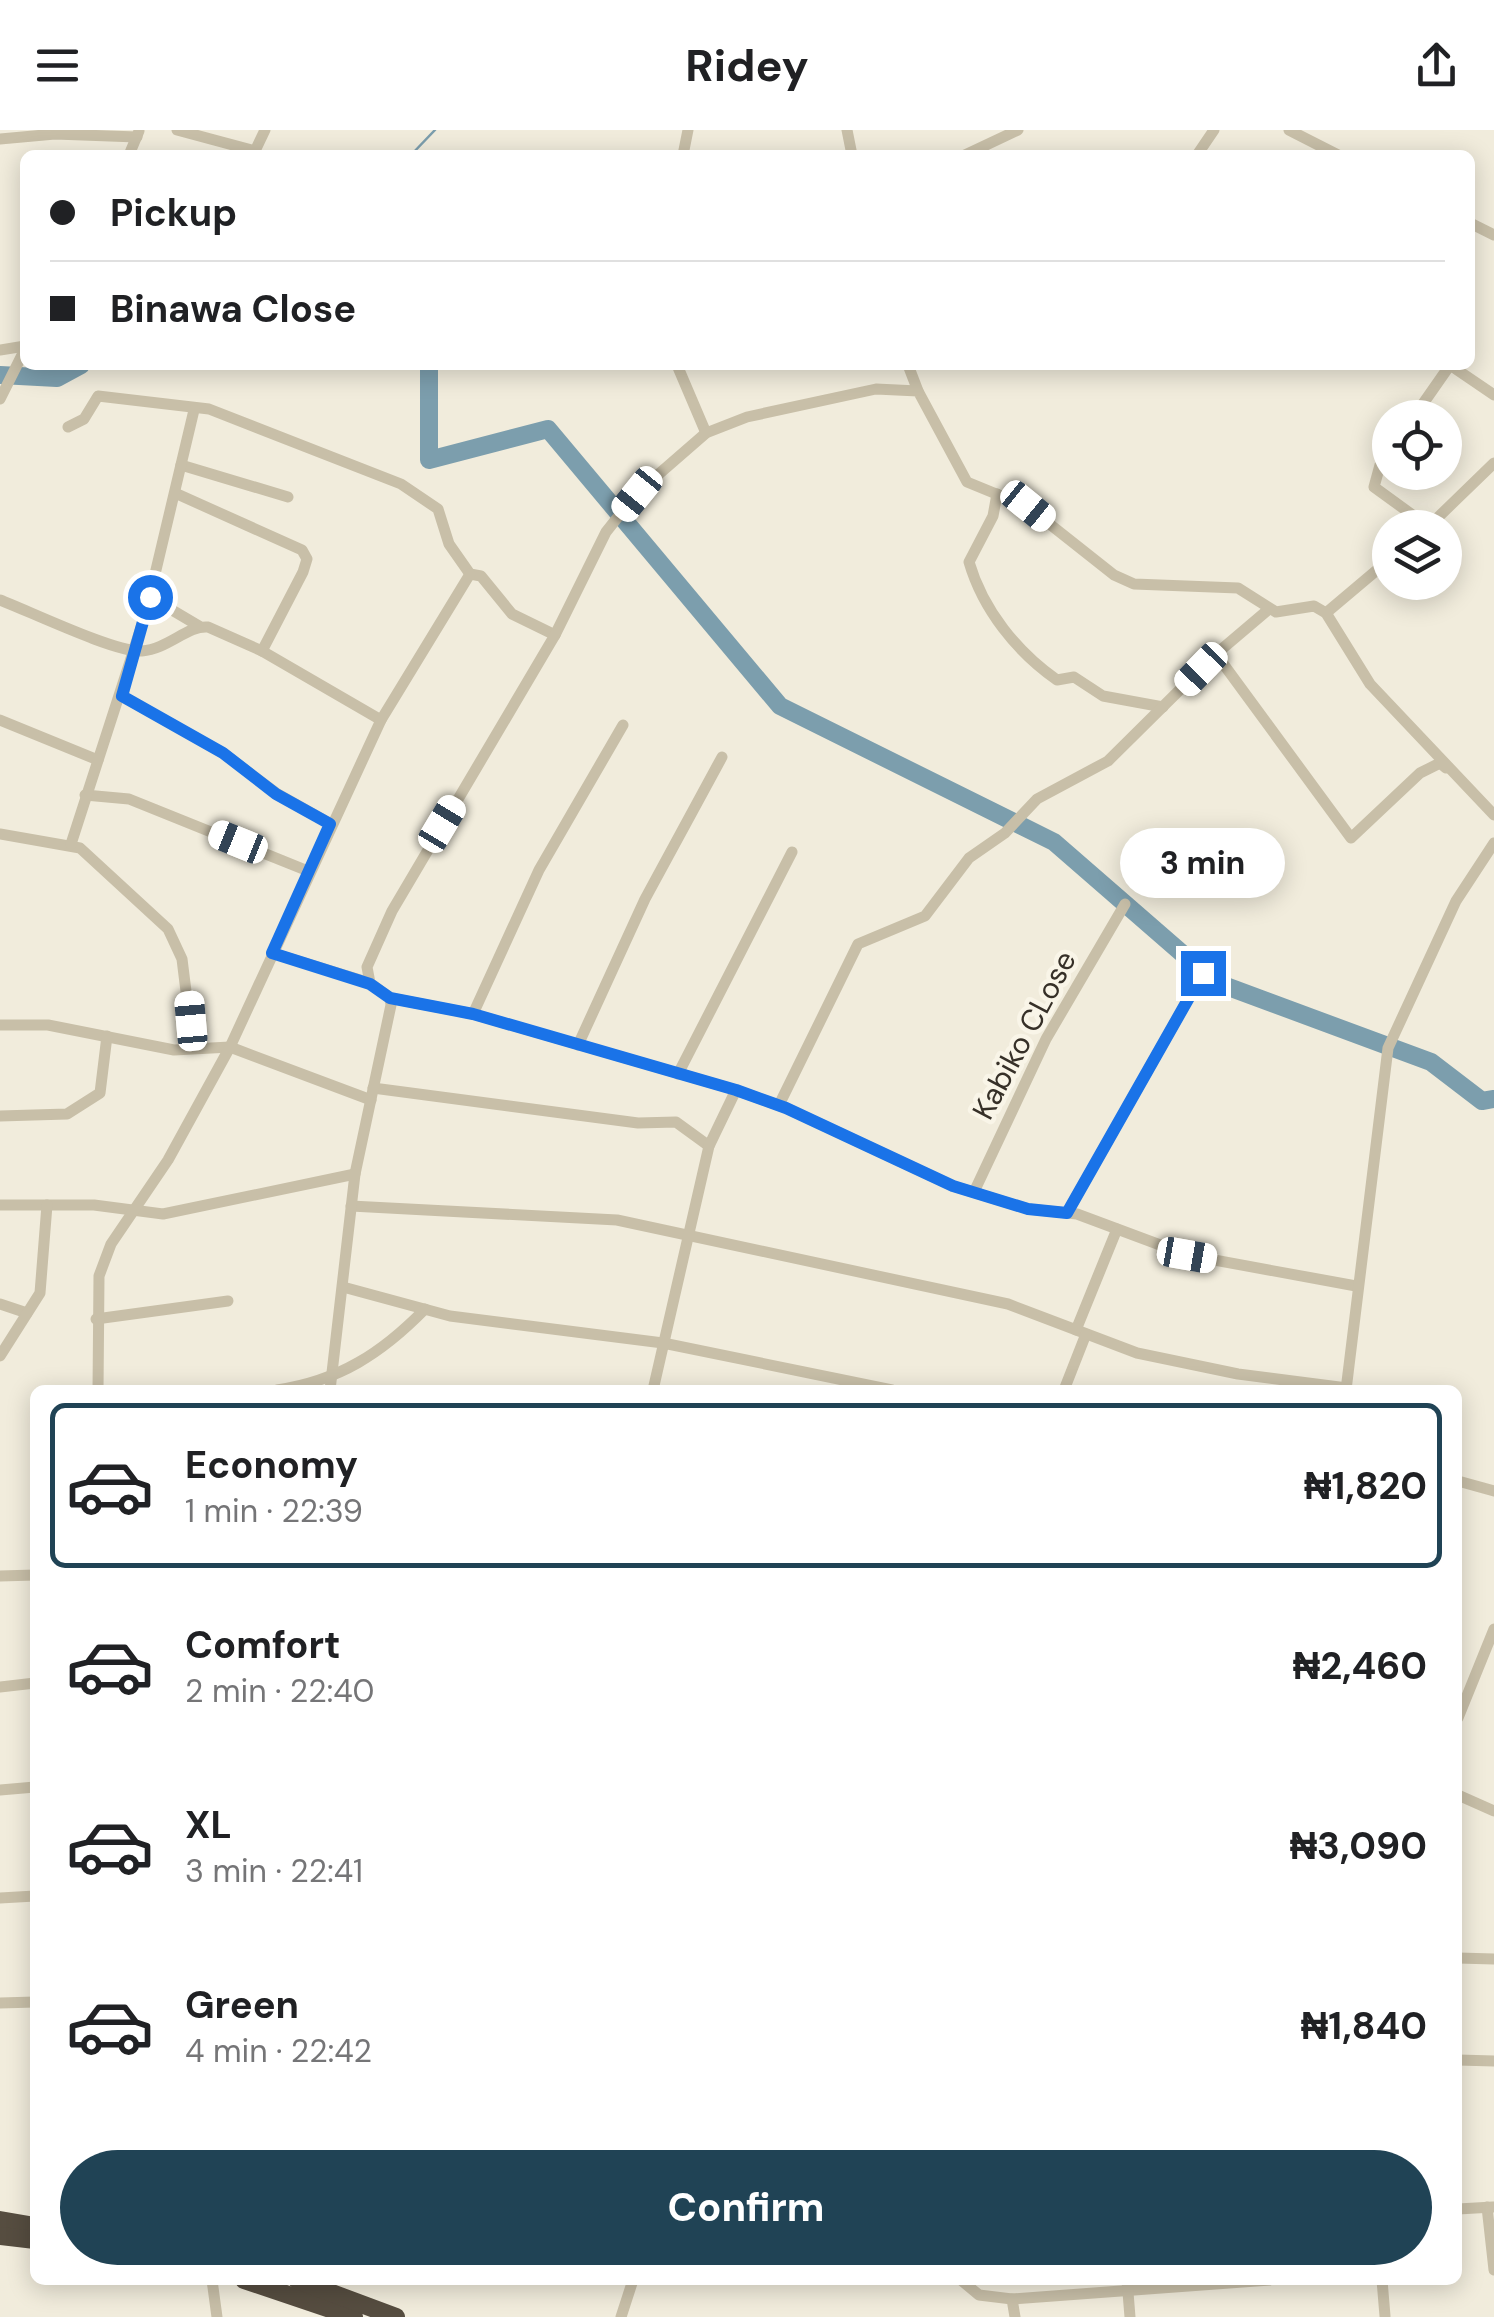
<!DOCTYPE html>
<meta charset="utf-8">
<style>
:root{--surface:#fff;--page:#f6f6f6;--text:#202124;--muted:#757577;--line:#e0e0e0;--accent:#204355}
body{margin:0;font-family:"DM Sans",sans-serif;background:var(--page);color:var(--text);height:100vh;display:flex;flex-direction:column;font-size:38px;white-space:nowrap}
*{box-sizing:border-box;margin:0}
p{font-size:32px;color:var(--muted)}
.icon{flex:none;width:55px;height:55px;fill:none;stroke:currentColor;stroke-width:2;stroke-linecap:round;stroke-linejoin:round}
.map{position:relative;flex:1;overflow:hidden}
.drawer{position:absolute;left:30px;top:1255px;width:1432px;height:900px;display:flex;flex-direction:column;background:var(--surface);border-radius:15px;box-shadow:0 5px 25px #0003}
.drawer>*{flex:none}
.hud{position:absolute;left:20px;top:20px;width:1455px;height:220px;border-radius:15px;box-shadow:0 5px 25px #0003;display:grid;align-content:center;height:220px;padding:0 30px;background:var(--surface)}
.buttons{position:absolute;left:1372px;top:270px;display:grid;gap:20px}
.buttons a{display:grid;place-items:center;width:90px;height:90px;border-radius:50%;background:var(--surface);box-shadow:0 5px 25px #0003;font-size:50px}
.end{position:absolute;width:45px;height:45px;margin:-22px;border:12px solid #1a73e8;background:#fff;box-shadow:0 0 0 5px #fff}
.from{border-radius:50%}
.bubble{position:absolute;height:70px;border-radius:35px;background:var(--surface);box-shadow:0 5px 25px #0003;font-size:32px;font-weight:700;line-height:70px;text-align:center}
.car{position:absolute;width:30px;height:60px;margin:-30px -15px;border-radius:12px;box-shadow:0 0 8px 2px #0007;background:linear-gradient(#fff 24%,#345 0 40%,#fff 0 76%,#345 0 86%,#fff 0)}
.hud b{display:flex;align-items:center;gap:35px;height:95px;font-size:38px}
.hud b+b{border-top:2px solid var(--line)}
.hud i{width:25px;height:25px;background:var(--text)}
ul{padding:18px 0 0;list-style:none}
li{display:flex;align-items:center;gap:30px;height:165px;margin:0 20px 15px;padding:0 10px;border:5px solid transparent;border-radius:15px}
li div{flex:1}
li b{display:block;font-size:38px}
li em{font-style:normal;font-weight:700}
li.current{border-color:var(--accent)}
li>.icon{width:90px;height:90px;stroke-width:1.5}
.action{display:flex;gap:20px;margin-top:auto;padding:20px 30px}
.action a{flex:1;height:115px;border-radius:60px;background:var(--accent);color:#fff;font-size:40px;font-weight:700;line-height:115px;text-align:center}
header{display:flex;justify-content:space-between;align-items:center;height:130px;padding:0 30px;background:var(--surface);font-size:45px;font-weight:700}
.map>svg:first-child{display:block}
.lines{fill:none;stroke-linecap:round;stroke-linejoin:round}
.stream{stroke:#7c9ead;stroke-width:2.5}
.river{stroke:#7c9ead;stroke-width:18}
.minor{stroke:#c8bfa8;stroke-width:11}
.highway{stroke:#564d40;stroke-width:18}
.route{stroke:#1a73e8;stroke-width:12}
.labels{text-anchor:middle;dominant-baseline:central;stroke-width:9;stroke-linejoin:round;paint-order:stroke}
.street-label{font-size:30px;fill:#363028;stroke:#f9f5e8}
</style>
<header><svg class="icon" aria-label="menu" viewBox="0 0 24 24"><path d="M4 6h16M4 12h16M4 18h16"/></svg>Ridey<svg class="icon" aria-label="share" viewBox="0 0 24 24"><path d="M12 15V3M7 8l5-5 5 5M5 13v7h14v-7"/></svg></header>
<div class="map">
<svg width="1494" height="2187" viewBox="0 0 1494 2187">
<rect width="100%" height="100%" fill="#f1ecdc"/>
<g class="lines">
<polyline class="stream" points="411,25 435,0"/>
<g class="river">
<polyline points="429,235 429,330 548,299 780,576 1054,712 1215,852 1431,932 1482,971 1494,969"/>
<polyline points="0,245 57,248 81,235"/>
</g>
<g class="minor">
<polyline points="177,0 255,21 265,0"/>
<polyline points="847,0 852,25"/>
<polyline points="1289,0 1338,25"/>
<polyline points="0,9 55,4 137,7"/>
<polyline points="129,25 139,1"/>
<polyline points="683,25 688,0"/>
<polyline points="965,25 1018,0"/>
<polyline points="1197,25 1214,0"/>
<polyline points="1470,93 1494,105"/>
<polyline points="0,220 25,216"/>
<polyline points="677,235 706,303"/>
<polyline points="908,235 918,261"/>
<polyline points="1450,235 1494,265"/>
<polyline points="0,269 25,219"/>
<polyline points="1413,288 1450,235"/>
<polyline points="68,297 84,289 98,266 209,279 401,354 438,379 449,414 470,444 481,446 512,484 555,505"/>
<polyline points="1390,321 1380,335 1374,357 1429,397"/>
<polyline points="181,335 288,367"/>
<polyline points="175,363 302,420 307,429 303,442 262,521"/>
<path d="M997,364L993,386L969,432C983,480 1017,522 1057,550L1074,547L1103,566L1163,577"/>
<polyline points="1427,398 1494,333"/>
<polyline points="150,467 199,496"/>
<path d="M0,470C29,481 116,523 142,521C168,519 188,495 208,497L262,521L381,590"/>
<polyline points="1326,483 1390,429"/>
<polyline points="1216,524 1351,708 1420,643 1440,633 1446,638"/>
<polyline points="122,566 223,623 276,663 331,694"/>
<polyline points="0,590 98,630"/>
<polyline points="85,665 129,669 308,741"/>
<polyline points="0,704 80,718 168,799 182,829 193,918"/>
<polyline points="71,714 146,482 194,280"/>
<polyline points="272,823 370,853"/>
<polyline points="390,868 473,884 736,960 786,978 953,1056 1028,1079 1077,1084 1187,1125 1356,1156"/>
<polyline points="473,884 539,740 623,595"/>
<polyline points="0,895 48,895 174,920 230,917 371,970"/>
<polyline points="578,915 645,769 722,627"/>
<polyline points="678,944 792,722"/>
<polyline points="373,958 638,993 676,992 709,1016"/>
<polyline points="779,975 858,814 925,786 969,728 1005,703 1037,669 1108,631 1216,524 1269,479"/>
<polyline points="0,986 67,984 100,963 107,906"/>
<polyline points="974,1062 1046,909 1125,774"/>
<polyline points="0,1075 94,1075 163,1084 355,1044"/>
<polyline points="351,1076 617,1090 1008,1174 1137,1223 1238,1244 1347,1258"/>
<polyline points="1067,1083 1203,843"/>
<polyline points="343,1157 450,1186 663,1213 892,1260"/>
<polyline points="0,1174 27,1183"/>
<polyline points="96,1189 228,1171"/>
<polyline points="1076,1200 1117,1099"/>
<polyline points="0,1226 40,1163 47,1075"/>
<polyline points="98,1260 99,1146 111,1114 168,1030 230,917 381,590 470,444"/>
<path d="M277,1260C339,1251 382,1223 425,1179"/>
<polyline points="330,1260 355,1044 391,875 390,868 370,853 367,837 392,781 555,505 606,402 637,363 706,303 747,287 876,259 918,261 967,352 1028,377 1114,445 1134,454 1238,458 1276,482 1314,476 1326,483 1370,554 1494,685"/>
<polyline points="653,1260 709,1016 736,960"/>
<polyline points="1064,1260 1086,1204"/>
<polyline points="1346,1260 1388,918 1456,771 1494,713"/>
<polyline points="1458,1351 1494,1361"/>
<polyline points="0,1446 35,1445"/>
<polyline points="0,1557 35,1553"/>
<polyline points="1458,1588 1494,1499"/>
<polyline points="0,1660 35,1657"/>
<polyline points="1458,1665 1494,1681"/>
<polyline points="0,1768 35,1766"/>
<polyline points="1458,1828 1494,1829"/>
<polyline points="0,1873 35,1872"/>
<polyline points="1458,1930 1494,1931"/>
<polyline points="1487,2077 1494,2140"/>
<polyline points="1458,2079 1493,2077"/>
<polyline points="212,2150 217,2187"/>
<polyline points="961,2150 979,2165 1012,2169 1270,2150"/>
<polyline points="1127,2150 1130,2187"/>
<polyline points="1382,2150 1385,2186"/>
<polyline points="1012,2169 1015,2187"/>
<polyline points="621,2187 633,2150"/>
</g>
<g class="highway">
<polyline points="0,2090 35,2096"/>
<polyline points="0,2106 35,2110"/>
<polyline points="244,2150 354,2187"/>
<polyline points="297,2150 396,2187"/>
</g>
</g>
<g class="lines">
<polyline class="route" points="150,467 122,566 223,623 276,664 330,694 272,823 370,854 390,868 473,884 736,960 786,978 953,1056 1028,1079 1067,1083 1203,843"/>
</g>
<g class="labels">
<g class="street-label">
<text transform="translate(1024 905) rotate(-62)">Kabiko CLose</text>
</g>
</g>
</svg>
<div class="buttons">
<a><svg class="icon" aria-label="locate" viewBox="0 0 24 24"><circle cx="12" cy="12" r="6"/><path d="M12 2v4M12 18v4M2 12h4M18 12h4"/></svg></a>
<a><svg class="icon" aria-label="layers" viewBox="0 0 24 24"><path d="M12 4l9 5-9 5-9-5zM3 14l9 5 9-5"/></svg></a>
</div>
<i class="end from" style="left:150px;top:467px"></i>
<i class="end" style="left:1203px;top:843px"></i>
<div class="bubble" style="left:1120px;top:698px;width:165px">3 min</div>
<i class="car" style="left:637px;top:364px;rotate:219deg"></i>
<i class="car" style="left:1028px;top:376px;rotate:129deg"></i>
<i class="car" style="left:1201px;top:539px;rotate:224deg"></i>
<i class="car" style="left:442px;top:694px;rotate:31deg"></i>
<i class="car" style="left:238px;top:712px;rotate:292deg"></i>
<i class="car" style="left:191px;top:891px;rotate:355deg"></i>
<i class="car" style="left:1187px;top:1125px;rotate:100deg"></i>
<div class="hud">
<b><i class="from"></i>Pickup</b>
<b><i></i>Binawa Close</b>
</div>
<section class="drawer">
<ul>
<li class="current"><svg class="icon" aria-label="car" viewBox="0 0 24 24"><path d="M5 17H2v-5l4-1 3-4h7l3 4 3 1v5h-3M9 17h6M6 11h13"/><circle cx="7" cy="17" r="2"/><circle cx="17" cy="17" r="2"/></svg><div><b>Economy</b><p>1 min · 22:39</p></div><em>₦1,820</em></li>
<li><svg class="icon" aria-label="car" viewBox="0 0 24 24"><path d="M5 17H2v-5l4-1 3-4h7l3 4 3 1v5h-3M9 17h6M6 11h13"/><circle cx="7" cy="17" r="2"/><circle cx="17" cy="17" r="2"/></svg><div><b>Comfort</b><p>2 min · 22:40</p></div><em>₦2,460</em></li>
<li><svg class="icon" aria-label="car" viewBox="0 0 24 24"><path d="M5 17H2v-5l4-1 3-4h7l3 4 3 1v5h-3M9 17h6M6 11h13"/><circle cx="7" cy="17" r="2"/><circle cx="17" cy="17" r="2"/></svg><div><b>XL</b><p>3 min · 22:41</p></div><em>₦3,090</em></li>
<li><svg class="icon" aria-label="car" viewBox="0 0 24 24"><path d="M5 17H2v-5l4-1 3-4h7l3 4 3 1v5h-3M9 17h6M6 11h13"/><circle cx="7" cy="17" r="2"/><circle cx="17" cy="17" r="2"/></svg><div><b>Green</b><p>4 min · 22:42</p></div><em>₦1,840</em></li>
</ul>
<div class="action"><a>Confirm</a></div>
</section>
</div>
